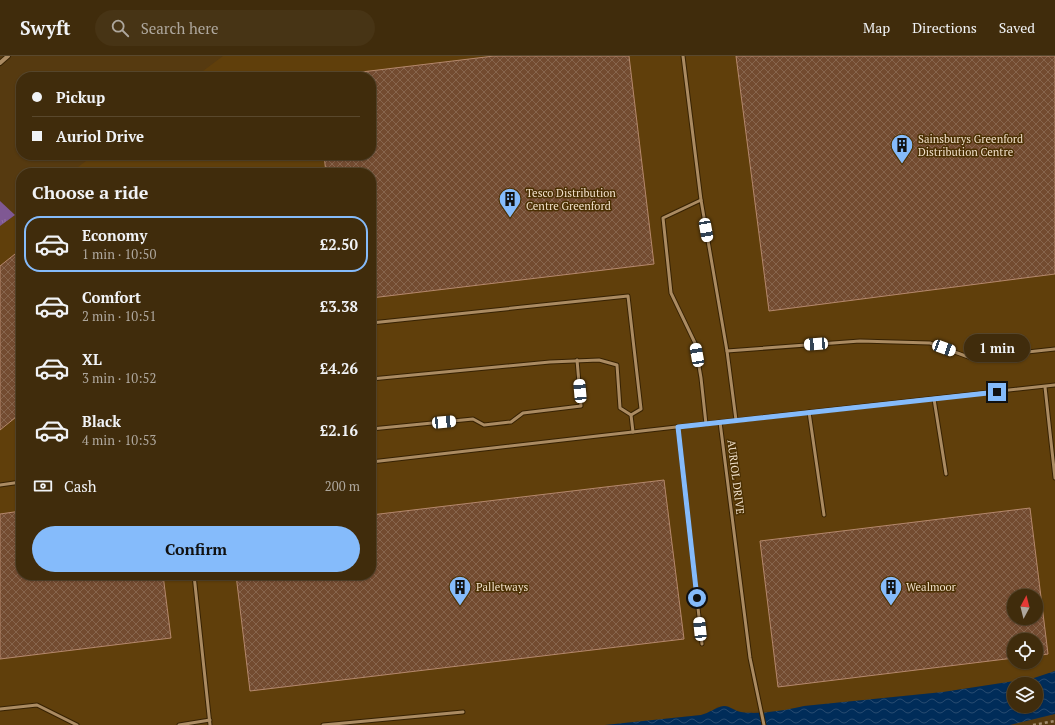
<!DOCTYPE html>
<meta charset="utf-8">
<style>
:root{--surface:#402c0c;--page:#473415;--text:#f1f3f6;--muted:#aea79d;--line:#59482d;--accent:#85bbfb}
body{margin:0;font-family:"PT Serif",serif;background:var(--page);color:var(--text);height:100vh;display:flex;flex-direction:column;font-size:15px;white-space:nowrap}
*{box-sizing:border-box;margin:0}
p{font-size:13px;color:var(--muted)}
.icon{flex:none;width:22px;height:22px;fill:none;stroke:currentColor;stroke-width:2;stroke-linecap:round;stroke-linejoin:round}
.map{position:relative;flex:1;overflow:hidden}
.details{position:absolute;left:16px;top:112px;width:360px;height:412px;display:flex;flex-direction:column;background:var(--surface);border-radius:16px;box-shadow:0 1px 3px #0004,0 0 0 1px var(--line)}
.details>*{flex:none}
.guide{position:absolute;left:16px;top:16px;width:360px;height:88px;border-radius:16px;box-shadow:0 1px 3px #0004,0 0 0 1px var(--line);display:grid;align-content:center;height:88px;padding:0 16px;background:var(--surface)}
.needle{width:26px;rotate:7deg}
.controls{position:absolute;left:1007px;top:533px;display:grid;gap:8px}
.controls a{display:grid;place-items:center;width:36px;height:36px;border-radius:50%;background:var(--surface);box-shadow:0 1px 3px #0004,0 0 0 1px var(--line);font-size:20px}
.end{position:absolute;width:18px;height:18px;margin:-9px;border:5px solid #85bbfb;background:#111;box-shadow:0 0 0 2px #111}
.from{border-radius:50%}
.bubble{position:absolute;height:28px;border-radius:14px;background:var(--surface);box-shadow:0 1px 3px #0004,0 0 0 1px var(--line);font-size:13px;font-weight:600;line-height:28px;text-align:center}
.car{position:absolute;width:12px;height:24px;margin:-12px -6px;border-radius:5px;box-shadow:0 0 3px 1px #0007;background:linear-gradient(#fff 24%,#345 0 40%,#fff 0 76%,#345 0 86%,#fff 0)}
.guide b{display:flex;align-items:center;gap:14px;height:38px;font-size:15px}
.guide b+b{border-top:1px solid var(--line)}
.guide i{width:10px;height:10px;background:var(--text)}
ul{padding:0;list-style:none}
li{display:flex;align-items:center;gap:12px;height:56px;margin:0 8px 6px;padding:0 8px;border:2px solid transparent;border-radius:16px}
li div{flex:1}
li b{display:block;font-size:15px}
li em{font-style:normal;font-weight:600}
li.selected{border-color:var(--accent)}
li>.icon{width:36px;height:36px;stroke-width:1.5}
h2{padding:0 16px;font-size:18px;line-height:48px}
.pay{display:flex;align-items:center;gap:10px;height:44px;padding:0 16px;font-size:15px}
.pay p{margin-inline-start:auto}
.action{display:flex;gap:8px;margin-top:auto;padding:8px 16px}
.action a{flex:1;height:46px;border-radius:24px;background:var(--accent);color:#111;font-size:16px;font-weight:600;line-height:46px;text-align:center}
header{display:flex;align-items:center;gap:24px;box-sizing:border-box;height:56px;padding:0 20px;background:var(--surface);border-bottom:1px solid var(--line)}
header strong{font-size:19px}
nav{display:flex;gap:22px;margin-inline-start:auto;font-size:14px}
.search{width:280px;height:36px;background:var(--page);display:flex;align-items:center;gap:10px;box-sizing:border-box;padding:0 14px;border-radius:22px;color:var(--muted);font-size:15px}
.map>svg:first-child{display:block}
.built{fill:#603f0b;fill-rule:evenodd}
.grass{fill:url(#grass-tufts)}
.water{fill:url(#water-waves);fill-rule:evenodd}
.building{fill:url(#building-cross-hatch);stroke:#b5886c;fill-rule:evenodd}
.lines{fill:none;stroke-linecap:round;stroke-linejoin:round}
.lane-casing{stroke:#372203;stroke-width:5}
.street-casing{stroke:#372203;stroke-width:6}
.path{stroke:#a48d6e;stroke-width:2.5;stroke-dasharray:3 3;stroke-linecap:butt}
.lane{stroke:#ab8b62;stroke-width:3}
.street{stroke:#ab8b62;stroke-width:4}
.route{stroke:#85bbfb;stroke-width:5}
.labels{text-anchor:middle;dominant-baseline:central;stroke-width:3;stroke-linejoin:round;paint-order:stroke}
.poi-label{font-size:11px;fill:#f1e0ca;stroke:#4b3003;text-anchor:start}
.street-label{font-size:11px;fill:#f1e0ca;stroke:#4b3003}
</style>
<header>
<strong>Swyft</strong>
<div class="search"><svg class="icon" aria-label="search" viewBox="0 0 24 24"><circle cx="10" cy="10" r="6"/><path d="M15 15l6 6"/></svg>Search here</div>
<nav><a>Map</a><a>Directions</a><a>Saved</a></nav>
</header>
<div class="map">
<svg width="1055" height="669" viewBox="0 0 1055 669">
<defs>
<pattern id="grass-tufts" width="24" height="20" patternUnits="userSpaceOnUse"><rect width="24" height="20" fill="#7f5893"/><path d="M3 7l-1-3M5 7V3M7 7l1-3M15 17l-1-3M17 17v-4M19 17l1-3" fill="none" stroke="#9270a1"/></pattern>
<pattern id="water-waves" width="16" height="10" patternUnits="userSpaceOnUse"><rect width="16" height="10" fill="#002c59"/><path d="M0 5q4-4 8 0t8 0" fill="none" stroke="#264a70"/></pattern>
<pattern id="building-cross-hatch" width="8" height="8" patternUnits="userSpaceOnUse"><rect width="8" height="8" fill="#734b30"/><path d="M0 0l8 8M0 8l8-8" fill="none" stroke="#87654d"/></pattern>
</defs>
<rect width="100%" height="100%" fill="#563a10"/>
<path class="built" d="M223,0H1055V615L1034,622L943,636L804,650L784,655L741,656L726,650L717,651L712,656L701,659L605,669H0V170L21,155V519H371V117H70L94,99H371V21H195ZM1014,540H1036V562H1014ZM1014,584H1036V606H1014Z"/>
<polygon class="grass" points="0,145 15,159 0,170"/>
<path class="water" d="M1055,615V658L1010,669H605L701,659C709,657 716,651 724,650C730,650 735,655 741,656C759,659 787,654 804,650L943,636L1034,622ZM1014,628H1036V650H1014Z"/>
<g class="building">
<polygon points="494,0 629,0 654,208 371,242 371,117 326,117 324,99 371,99 371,21 320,21"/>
<polygon points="736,0 1055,0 1055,218 769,255"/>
<polygon points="20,194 21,357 0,374 0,210"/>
<polygon points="664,424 684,583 250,635 236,519 371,519 371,459"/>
<path d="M1030,452L1048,598L1036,600V584H1014V602L778,631L760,485ZM1014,540H1036V562H1014Z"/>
<polygon points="21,455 21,519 163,519 171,582 0,603 0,458"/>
</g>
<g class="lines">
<g class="lane-casing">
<g id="lane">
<polyline points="683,0 701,144 727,295 736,364"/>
<polyline points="701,144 663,162 671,237 695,287 701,322 706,368"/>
<polyline points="371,267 628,240 641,353 631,359"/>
<polyline points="727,295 860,285 930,287 971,302 1055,293"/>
<polyline points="371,323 550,306 599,304 617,309 620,352 631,359 633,376"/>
<polyline points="1045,331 1055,422"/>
<polyline points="934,343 946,418"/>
<polyline points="809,356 824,459"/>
<polyline points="678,371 702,588"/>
<polyline points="371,373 473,363 484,369 511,366 523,357 581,350 577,304"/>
<polyline points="371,406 720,366"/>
<polyline points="0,429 21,426"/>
<polyline points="194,519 210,669"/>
<polyline points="0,653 37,649 77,669"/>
<polyline points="179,669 210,664"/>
<polyline points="323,669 463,656"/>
<polyline points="764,669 750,602 720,366 1055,329"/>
</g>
</g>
<g class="street-casing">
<polyline id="street" points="0,7 8,0"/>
</g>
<polyline class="path" points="1033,669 1055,665"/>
<use href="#lane" class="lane"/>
<use href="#street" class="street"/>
</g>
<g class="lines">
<polyline class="route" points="697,542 678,371 997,336"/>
</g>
<defs>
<g id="building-pin" transform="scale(1.15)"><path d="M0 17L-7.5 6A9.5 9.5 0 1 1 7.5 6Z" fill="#85bbfb" stroke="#4b3003"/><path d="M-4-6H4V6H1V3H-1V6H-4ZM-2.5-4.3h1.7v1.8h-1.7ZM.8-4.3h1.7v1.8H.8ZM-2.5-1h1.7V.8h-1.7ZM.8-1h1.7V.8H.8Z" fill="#111"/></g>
</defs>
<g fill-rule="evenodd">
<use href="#building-pin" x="902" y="89"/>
<use href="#building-pin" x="510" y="143"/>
<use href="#building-pin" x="460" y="531"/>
<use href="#building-pin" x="891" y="531"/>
</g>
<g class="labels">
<g class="poi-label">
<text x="918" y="83">Sainsburys Greenford<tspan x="918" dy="13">Distribution Centre</tspan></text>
<text x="526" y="137">Tesco Distribution<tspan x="526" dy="13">Centre Greenford</tspan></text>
<text x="476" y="531">Palletways</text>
<text x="906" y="531">Wealmoor</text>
</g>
<g class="street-label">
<text transform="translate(736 421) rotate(83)">AURIOL DRIVE</text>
</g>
</g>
</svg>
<div class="controls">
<a><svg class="needle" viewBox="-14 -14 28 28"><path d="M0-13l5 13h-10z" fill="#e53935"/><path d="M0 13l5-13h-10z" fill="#aea79d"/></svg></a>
<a><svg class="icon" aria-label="locate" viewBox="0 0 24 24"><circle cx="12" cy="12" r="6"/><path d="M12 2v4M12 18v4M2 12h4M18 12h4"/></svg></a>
<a><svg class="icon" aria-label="layers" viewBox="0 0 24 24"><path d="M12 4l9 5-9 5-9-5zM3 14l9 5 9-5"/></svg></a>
</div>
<i class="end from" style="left:697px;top:542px"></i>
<i class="end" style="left:997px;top:336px"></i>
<div class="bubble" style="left:964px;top:278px;width:66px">1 min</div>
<i class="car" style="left:706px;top:174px;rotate:170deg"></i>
<i class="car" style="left:816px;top:288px;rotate:266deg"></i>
<i class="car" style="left:944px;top:292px;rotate:110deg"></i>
<i class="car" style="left:697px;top:299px;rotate:350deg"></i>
<i class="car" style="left:580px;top:335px;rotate:355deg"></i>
<i class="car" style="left:444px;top:366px;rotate:85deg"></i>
<i class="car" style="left:700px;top:573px;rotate:354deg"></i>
<div class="guide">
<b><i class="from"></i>Pickup</b>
<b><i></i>Auriol Drive</b>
</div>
<section class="details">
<h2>Choose a ride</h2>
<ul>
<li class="selected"><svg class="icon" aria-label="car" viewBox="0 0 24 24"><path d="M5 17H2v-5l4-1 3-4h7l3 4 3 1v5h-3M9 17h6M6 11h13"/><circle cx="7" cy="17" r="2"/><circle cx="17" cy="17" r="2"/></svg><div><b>Economy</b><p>1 min · 10:50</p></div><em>£2.50</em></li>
<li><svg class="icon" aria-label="car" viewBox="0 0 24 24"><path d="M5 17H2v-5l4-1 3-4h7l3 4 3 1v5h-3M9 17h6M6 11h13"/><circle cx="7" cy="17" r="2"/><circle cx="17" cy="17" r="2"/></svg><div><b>Comfort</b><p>2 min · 10:51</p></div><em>£3.38</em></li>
<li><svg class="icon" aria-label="car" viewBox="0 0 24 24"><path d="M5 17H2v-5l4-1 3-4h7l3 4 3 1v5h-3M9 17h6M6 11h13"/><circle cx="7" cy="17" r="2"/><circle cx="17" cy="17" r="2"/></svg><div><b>XL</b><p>3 min · 10:52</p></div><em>£4.26</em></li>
<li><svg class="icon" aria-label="car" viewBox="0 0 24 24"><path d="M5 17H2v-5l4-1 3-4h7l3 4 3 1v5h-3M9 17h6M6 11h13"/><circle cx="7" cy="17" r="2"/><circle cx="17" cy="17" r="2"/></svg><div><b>Black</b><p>4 min · 10:53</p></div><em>£2.16</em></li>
</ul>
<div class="pay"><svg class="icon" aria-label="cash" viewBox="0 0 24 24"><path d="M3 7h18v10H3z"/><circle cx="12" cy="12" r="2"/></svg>Cash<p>200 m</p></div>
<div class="action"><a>Confirm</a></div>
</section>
</div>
